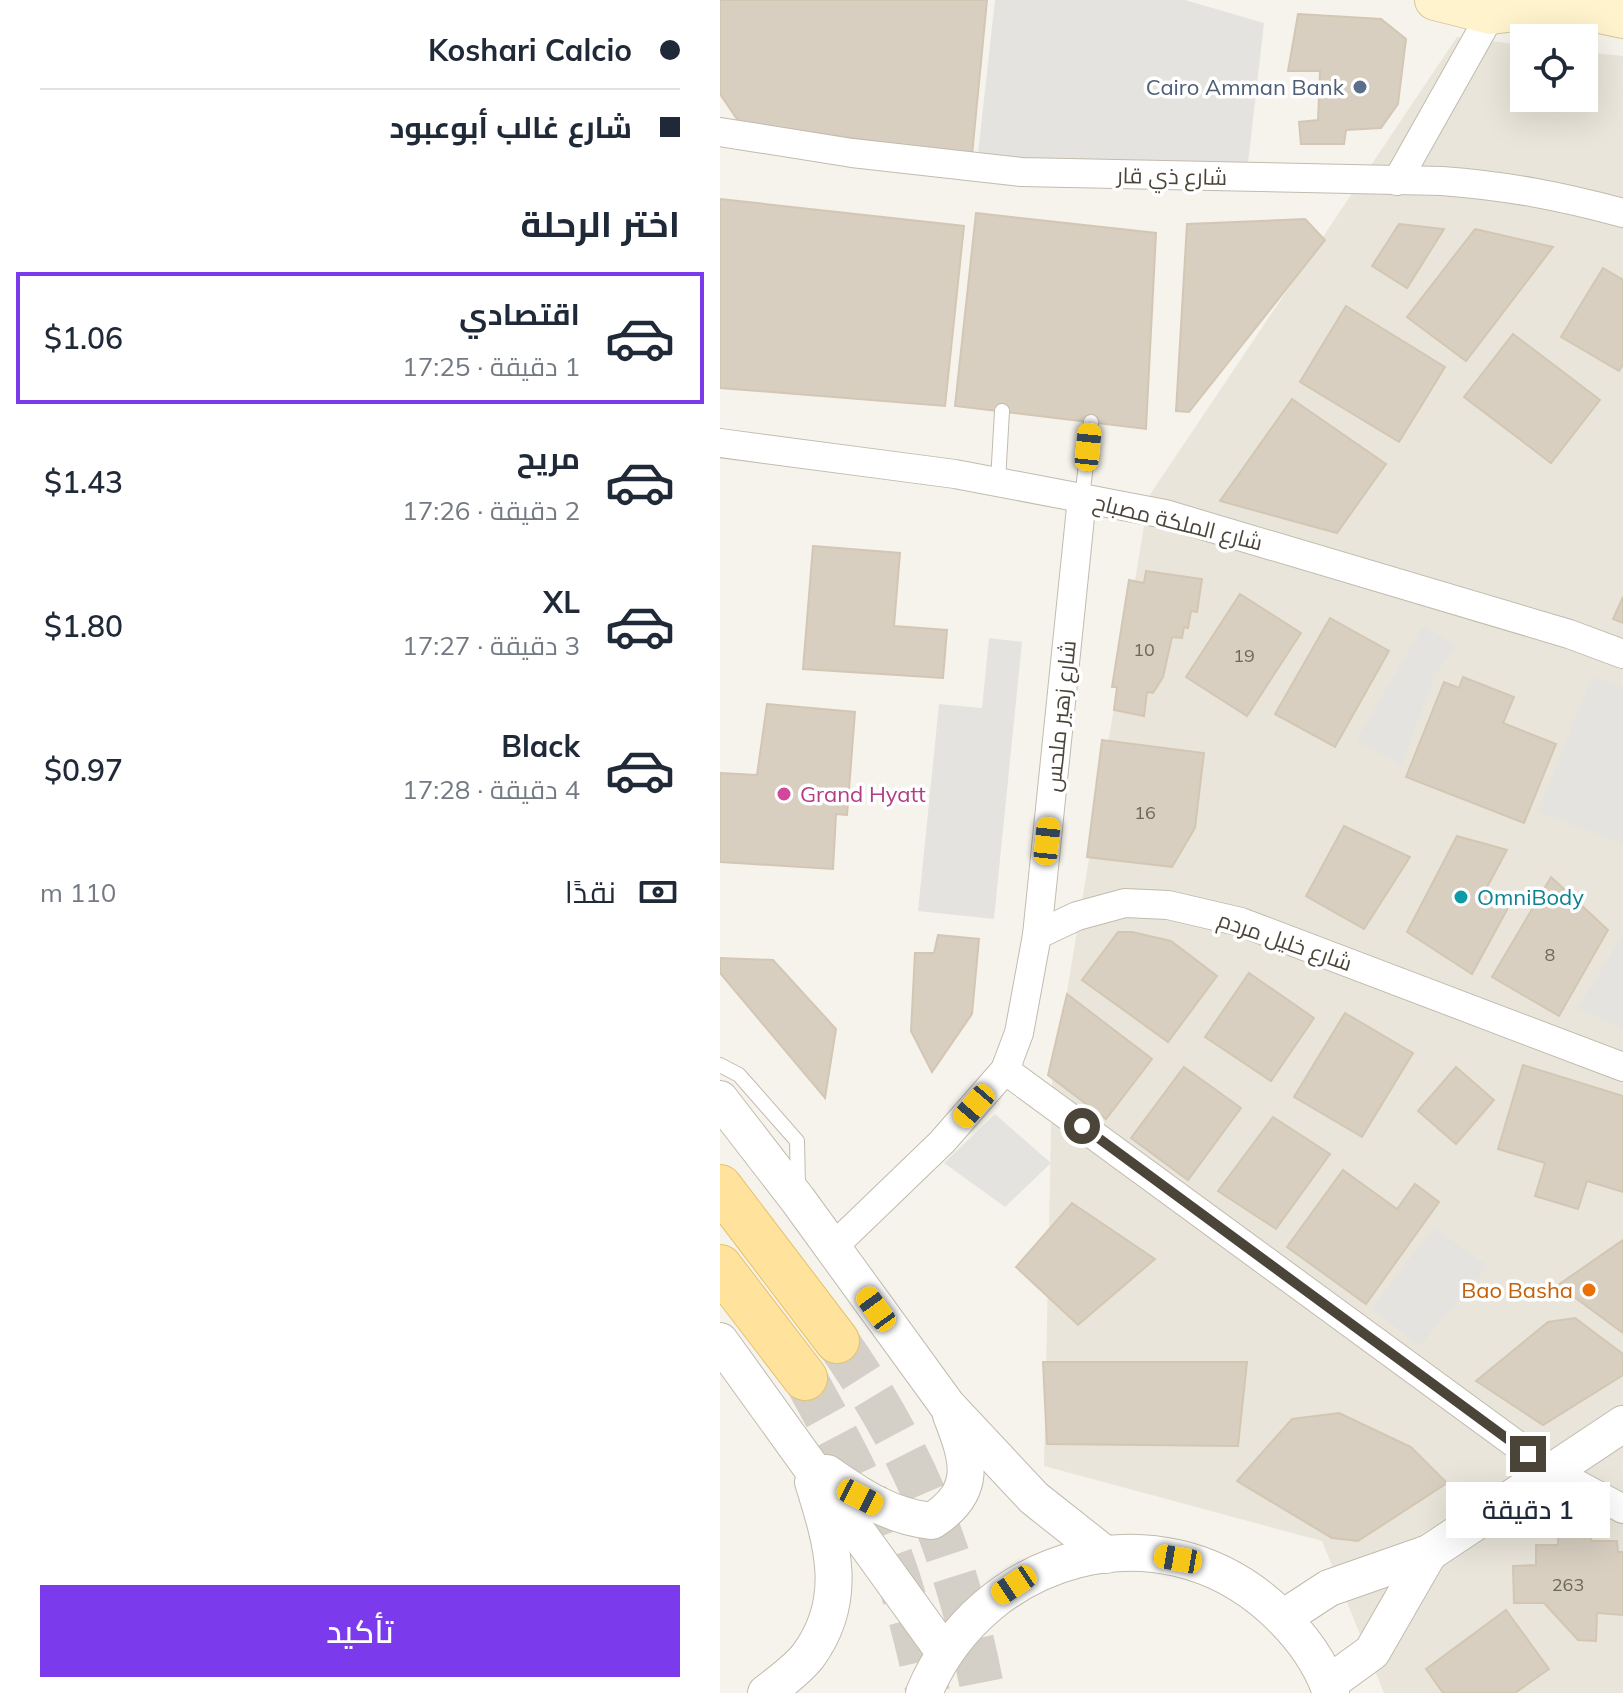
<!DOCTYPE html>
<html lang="ar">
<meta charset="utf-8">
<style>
:root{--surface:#fff;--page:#f6f6f7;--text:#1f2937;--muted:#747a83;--line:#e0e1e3;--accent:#7c3aed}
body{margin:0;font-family:Mulish,Cairo,sans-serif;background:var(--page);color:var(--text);direction:rtl;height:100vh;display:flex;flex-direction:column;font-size:30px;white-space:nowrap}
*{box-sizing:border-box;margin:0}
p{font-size:26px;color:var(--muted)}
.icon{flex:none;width:44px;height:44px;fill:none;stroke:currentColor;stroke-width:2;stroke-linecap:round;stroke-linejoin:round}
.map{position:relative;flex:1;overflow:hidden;direction:ltr}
.panel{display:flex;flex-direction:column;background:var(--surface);width:720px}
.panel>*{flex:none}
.banner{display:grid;align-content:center;height:176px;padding:0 40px;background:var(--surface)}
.controls{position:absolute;left:790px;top:24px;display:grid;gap:16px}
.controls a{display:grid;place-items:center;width:88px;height:88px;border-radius:0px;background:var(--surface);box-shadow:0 8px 32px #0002;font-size:40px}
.end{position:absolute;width:36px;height:36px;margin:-18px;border:10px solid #4b4439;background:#fff;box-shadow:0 0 0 4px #fff}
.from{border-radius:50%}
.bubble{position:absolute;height:56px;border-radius:0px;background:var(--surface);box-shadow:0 8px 32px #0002;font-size:26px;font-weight:600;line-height:56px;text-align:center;direction:rtl}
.car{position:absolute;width:24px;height:48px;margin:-24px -12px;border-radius:10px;box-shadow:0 0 6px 2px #0007;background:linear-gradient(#f5c518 24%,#345 0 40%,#f5c518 0 76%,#345 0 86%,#f5c518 0)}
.banner b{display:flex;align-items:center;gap:28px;height:76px;font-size:30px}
.banner b+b{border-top:2px solid var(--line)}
.banner i{width:20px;height:20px;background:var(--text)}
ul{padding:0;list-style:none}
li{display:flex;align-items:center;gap:24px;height:132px;margin:0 16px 12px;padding:0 24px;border:4px solid transparent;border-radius:0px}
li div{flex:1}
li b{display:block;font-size:30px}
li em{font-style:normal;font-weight:600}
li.selected{border-color:var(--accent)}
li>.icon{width:72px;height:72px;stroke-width:1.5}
h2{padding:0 40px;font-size:36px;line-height:96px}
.pay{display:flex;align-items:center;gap:20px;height:88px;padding:0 40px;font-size:30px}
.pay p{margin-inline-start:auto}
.button{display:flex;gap:16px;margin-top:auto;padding:16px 40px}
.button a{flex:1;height:92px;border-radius:0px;background:var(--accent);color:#fff;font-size:32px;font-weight:600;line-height:92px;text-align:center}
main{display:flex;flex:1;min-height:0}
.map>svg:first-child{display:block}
.residential{fill:#eae5da}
.parking{fill:#e5e3e0}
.building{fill:#d8cfc1;stroke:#d3c7b4;stroke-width:2}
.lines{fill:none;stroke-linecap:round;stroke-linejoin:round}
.primary-tunnel{stroke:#d4d0c8;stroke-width:44;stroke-dasharray:44 22;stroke-linecap:butt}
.service-casing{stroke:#c2bbae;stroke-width:16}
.minor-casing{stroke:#c2bbae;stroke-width:30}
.tertiary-casing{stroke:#c2bbae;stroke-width:38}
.secondary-casing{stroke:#d6c79b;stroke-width:42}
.primary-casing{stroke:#e6c16a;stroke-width:46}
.service{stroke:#fff;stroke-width:14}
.minor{stroke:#fff;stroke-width:28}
.tertiary{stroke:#fff;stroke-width:36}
.secondary{stroke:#fff3cd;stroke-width:40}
.primary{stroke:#ffe39c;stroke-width:44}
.route{stroke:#4b4439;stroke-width:10}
.service-dot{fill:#5c6f8a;stroke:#fff;stroke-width:3}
.hotel-dot{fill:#d1479c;stroke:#fff;stroke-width:3}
.culture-dot{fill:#0f9aa8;stroke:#fff;stroke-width:3}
.food-dot{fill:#e8710a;stroke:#fff;stroke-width:3}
.labels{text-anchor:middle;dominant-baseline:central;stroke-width:7;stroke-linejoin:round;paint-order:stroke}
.number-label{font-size:18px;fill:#6e675b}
.service-label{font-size:22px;fill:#4e5e75;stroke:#fff;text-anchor:end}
.street-label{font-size:22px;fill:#4b4439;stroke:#fff}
.hotel-label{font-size:22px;fill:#b23c85;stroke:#fff;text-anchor:start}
.culture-label{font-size:22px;fill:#0d838f;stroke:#fff;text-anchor:start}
.food-label{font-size:22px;fill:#c56008;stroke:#fff;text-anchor:end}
</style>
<main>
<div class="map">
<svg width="903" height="1693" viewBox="0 0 903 1693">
<rect width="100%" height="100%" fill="#f6f3ec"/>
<polygon class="residential" points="737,37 804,45 804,98 864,98 864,52 903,56 903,1693 664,1693 602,1541 324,1466 332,1082 429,496"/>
<g class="parking">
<polygon points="275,0 465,0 544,23 528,163 257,163"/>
<polygon points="703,626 737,645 716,673 681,765 636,741"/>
<polygon points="269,638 302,642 274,919 198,911 219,704 262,708"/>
<polygon points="872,676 903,688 903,844 818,812"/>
<polygon points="903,935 903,1028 857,1009"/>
<polygon points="275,1114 331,1163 285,1207 224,1163"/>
<polygon points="714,1228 768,1266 699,1346 652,1308"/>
</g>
<g class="building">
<polygon points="0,0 267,0 252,155 19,122 0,94"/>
<polygon points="578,14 661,19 686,39 678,104 661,128 626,130 624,144 581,144 579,122 598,120 600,71 568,71"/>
<polygon points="0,199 244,226 225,406 0,388"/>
<polygon points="256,213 436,233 426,429 235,406"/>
<polygon points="585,219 605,240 469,412 456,411 467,224"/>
<polygon points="679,224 724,229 687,288 652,266"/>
<polygon points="755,229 833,247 746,361 687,317"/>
<polygon points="883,268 903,280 903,364 899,371 841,337"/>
<polygon points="626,306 725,367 679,442 580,382"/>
<polygon points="793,334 880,400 831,463 744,397"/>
<polygon points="572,399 666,464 617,533 500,501"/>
<polygon points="93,546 180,553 174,626 227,630 223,678 83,669"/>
<polygon points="426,571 482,579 477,612 471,611 468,628 464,627 462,638 452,637 443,677 433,693 427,692 424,716 394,710 397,687 392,687 409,580 424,583"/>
<polygon points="520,594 581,633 527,716 466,677"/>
<polygon points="903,597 903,623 893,619"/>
<polygon points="610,618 669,651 615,747 555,714"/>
<polygon points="743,677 794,697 783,723 836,744 804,823 686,777 724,682 739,688"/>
<polygon points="47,704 135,712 127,815 116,814 113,869 0,862 0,773 37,775"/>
<polygon points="382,740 484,753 475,828 452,867 367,857"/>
<polygon points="624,826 690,857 644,929 586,896"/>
<polygon points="737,836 787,850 766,889 789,906 752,974 687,932"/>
<polygon points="831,877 888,930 839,1016 772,977"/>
<polygon points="398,932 412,932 451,941 497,976 448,1042 362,980"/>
<polygon points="218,935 259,939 252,1014 212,1072 191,1031 195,953 214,953"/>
<polygon points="0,958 53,960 116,1029 105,1098 0,973"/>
<polygon points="529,973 594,1018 551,1081 485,1037"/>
<polygon points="347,994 432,1059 386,1119 328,1075"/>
<polygon points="625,1013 693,1053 642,1137 574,1097"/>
<polygon points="803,1065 903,1096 903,1192 867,1181 858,1209 815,1196 825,1163 778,1149"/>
<polygon points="464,1067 521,1108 468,1180 411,1138"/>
<polygon points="736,1067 774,1100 736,1144 698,1111"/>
<polygon points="553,1117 610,1154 556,1229 498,1191"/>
<polygon points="623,1170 677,1209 695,1184 719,1202 646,1304 567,1247"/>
<polygon points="352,1203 435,1259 358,1325 296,1267"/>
<polygon points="903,1240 903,1333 838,1285"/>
<polygon points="855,1318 903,1354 903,1375 823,1425 756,1381 828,1322"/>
<polygon points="323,1362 527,1362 518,1446 327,1444"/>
<polygon points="619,1413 691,1447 727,1483 638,1541 612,1538 517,1481 572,1419"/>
<polygon points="871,1530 871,1541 897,1541 898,1552 903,1552 903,1615 877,1613 876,1641 858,1640 824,1603 794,1603 793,1566 816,1565 816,1545 838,1545 838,1531"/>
<polygon points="786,1610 829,1669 795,1693 723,1693 706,1669"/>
</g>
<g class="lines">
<g class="primary-tunnel">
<path d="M117,1341C196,1453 238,1559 263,1693"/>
<path d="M85,1378C114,1431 143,1483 164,1539C184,1589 197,1641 208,1693"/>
</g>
<g class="service-casing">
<g id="service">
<polyline points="278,481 282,411"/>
<polyline points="362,498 371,422"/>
<polyline points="0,1065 19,1075 77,1141 78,1187"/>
</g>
</g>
<g class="minor-casing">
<g id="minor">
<path d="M0,132L132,153L301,172L722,181C788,186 840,196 903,213"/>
<polyline points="677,181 771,14 776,0"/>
<polyline points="0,443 235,474 445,514 849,634 903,654"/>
<polyline points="317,935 357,916 405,903 448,905 521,922 903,1067"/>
<polyline points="285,1070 831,1470 903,1509"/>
<polyline points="111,1249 222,1142 285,1070 299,1033 317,935 362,498"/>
</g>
</g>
<g class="tertiary-casing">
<g id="tertiary">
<polyline points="0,1099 78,1200 227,1405 314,1498 386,1555"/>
<polyline points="0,1341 224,1652"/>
<path d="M107,1473C140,1496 171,1517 212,1521C258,1491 249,1461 231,1415"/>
<polyline points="563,1618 609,1588 709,1553 903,1424"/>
<polyline points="608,1684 652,1652 709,1553"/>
<path d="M46,1693C60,1682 77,1670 88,1656C130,1599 112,1543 93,1482"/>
<path d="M204,1693C262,1554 438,1504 553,1609C578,1632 600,1660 611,1693"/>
</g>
</g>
<g class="secondary-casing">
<g id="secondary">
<polyline points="715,0 771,14 843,5"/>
<polyline points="832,0 843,5 903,18"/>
</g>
</g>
<g class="primary-casing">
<g id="primary">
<polyline points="0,1187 117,1341"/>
<polyline points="0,1267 85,1378"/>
</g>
</g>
<use href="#service" class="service"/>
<use href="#minor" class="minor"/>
<use href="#tertiary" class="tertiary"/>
<use href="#secondary" class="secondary"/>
<use href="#primary" class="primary"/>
</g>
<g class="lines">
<polyline class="route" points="362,1126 808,1454"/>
</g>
<circle class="service-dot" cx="640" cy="87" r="8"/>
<circle class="hotel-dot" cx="64" cy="794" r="8"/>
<circle class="culture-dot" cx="741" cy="897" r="8"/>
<circle class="food-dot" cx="869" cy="1290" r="8"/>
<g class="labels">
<g class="number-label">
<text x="424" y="649">10</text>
<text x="524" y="655">19</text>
<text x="425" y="812">16</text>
<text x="830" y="954">8</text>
<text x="848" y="1584">263</text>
</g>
<g class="service-label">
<text x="624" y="87">Cairo Amman Bank</text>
</g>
<g class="street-label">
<text transform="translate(452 176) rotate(1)">شارع ذي قار</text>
<text transform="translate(458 522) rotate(14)">شارع الملكة مصباح</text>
<text transform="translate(340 716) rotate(-84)">شارع زهير ملحس</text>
<text transform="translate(565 941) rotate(19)">شارع خليل مردم</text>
</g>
<g class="hotel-label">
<text x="80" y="794">Grand Hyatt</text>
</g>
<g class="culture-label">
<text x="757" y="897">OmniBody</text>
</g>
<g class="food-label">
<text x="853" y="1290">Bao Basha</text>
</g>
</g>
</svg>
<div class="controls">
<a><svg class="icon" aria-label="locate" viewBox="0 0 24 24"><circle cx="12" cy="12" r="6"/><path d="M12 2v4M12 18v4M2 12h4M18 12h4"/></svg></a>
</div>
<i class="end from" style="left:362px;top:1126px"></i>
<i class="end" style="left:808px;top:1454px"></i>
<div class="bubble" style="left:726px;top:1482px;width:164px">1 دقيقة</div>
<i class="car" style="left:368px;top:447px;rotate:6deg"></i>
<i class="car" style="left:327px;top:841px;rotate:6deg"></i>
<i class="car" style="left:254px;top:1106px;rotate:221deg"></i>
<i class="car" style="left:156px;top:1309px;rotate:324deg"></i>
<i class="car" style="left:140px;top:1497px;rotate:117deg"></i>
<i class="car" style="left:458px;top:1559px;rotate:280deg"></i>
<i class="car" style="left:294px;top:1585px;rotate:236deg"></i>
</div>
<section class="panel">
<div class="banner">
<b><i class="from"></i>Koshari Calcio</b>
<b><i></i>شارع غالب أبوعبود</b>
</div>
<h2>اختر الرحلة</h2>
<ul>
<li class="selected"><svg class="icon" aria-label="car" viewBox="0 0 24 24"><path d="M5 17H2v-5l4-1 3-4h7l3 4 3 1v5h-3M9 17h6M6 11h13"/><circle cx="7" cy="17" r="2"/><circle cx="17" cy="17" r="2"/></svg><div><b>اقتصادي</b><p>1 دقيقة · 17:25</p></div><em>$1.06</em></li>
<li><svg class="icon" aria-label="car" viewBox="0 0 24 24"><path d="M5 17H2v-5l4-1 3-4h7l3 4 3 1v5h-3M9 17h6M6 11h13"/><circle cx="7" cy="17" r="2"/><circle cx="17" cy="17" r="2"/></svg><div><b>مريح</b><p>2 دقيقة · 17:26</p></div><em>$1.43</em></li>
<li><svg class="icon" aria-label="car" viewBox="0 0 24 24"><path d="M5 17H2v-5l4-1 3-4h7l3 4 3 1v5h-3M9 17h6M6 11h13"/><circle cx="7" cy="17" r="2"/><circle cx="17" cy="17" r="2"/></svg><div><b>XL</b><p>3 دقيقة · 17:27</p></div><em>$1.80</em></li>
<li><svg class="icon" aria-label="car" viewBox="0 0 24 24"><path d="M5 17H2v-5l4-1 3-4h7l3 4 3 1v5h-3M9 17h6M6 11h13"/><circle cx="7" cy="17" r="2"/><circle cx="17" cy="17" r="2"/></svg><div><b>Black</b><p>4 دقيقة · 17:28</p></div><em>$0.97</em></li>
</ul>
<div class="pay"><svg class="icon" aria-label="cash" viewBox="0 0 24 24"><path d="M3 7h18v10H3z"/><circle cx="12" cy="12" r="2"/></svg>نقدًا<p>110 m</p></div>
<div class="button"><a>تأكيد</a></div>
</section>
</main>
